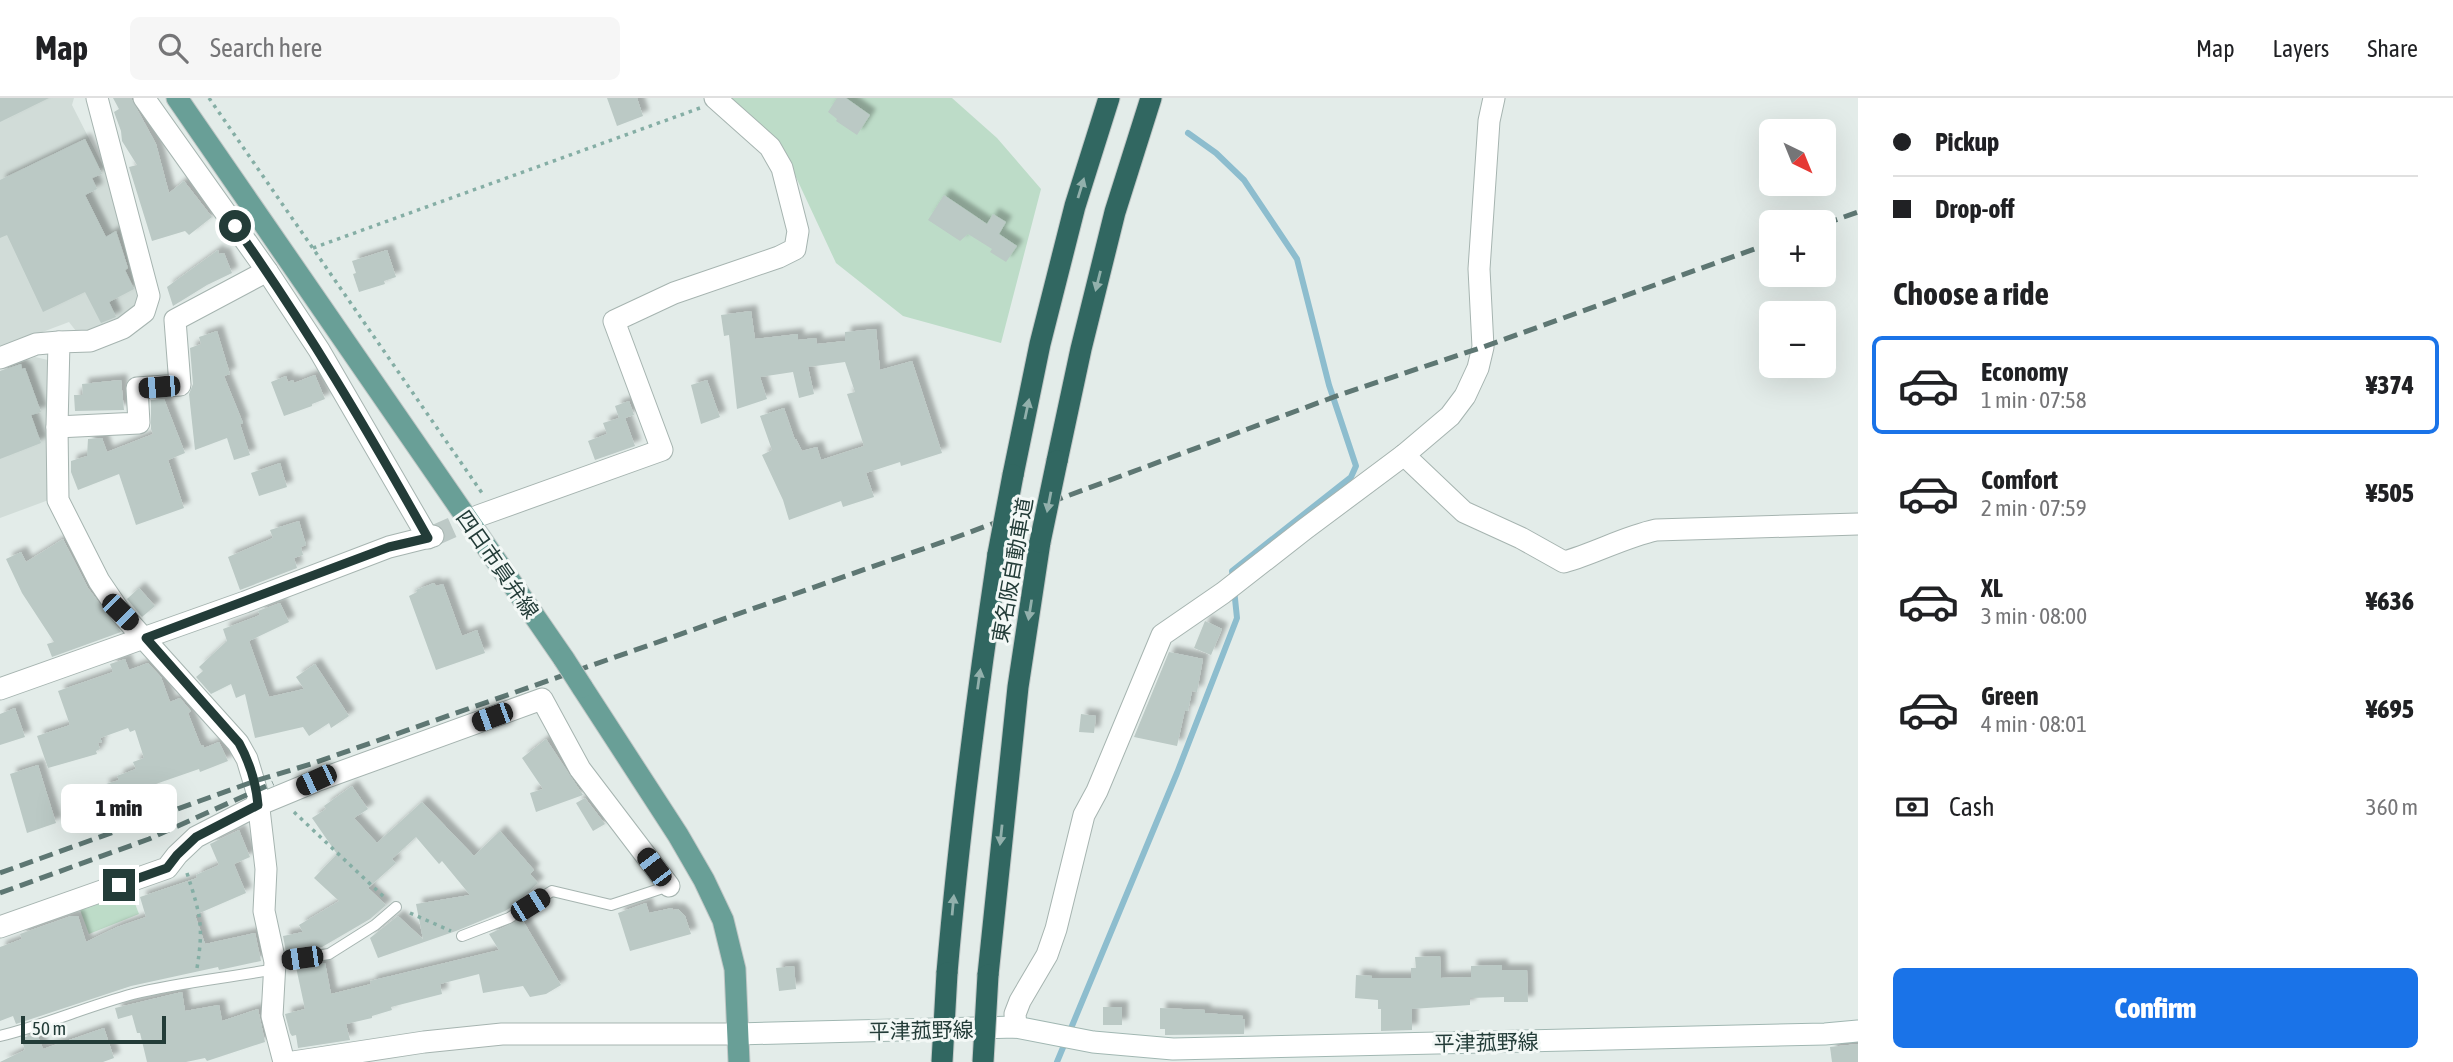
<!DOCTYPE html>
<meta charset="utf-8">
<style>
:root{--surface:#fff;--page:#f6f6f6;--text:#202124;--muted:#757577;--line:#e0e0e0;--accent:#1a73e8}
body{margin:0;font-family:"Asap Condensed","Noto Sans JP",sans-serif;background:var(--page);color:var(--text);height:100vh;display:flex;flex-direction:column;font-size:26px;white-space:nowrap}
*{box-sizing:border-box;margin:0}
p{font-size:23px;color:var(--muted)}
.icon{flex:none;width:38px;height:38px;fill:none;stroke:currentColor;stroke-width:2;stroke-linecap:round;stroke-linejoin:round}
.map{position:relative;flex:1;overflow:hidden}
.drawer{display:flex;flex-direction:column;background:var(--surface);width:595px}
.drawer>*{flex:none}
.banner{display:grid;align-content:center;height:154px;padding:0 35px;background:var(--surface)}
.needle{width:46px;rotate:137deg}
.buttons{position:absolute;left:1759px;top:21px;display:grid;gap:14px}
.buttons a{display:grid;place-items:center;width:77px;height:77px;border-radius:10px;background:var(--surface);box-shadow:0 7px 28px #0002;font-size:35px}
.scale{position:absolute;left:21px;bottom:18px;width:145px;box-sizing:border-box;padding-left:7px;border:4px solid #233c38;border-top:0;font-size:19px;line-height:24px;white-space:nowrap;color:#233c38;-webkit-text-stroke:5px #f3f8f6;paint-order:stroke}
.end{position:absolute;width:32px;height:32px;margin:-16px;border:9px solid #233c38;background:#fff;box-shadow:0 0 0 4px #fff}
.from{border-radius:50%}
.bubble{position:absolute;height:49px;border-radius:10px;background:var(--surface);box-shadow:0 7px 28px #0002;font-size:23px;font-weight:800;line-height:49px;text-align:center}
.car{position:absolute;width:21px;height:42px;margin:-21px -10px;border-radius:9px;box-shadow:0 0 5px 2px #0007;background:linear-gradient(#222 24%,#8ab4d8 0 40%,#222 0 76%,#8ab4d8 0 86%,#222 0)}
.banner b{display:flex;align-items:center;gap:24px;height:66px;font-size:26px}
.banner b+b{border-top:2px solid var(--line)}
.banner i{width:18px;height:18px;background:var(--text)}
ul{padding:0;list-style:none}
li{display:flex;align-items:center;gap:21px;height:98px;margin:0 14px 10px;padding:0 21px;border:4px solid transparent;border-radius:10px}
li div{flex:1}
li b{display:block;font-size:26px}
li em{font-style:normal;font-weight:800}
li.on{border-color:var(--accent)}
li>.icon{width:63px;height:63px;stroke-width:1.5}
h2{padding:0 35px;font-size:32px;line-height:84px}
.pay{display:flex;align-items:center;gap:18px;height:77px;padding:0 35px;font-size:26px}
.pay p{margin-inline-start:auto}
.button{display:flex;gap:14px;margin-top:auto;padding:14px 35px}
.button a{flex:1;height:80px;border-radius:10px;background:var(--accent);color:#fff;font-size:28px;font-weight:800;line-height:80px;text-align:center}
header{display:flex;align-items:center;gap:42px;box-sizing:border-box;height:98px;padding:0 35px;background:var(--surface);border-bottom:2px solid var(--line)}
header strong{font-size:33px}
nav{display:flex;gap:38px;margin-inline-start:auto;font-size:24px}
.search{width:490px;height:63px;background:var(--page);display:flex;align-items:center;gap:18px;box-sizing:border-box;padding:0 24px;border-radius:10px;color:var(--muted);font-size:26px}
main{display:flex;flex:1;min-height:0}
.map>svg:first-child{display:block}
.built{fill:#d1dcd8}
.green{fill:#bddcc8}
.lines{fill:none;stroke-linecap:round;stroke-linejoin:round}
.stream{stroke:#8dbdce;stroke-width:6}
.building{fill:#bbc9c5;filter:url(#shadow)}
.minor-tunnel{stroke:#bdc9c6;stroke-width:21;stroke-dasharray:21 10;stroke-linecap:butt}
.service-casing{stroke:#a6b4b0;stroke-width:12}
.minor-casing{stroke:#a6b4b0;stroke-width:23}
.secondary-casing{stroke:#a1b7b2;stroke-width:23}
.primary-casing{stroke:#c1c8c7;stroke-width:23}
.motorway-casing{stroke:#c1c8c7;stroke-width:23}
.path{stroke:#85aea5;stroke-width:3.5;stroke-dasharray:3.5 5;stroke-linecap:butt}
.service{stroke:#fff;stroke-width:10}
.minor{stroke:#fff;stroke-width:21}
.secondary{stroke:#fff;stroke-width:21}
.primary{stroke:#699f97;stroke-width:21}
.motorway{stroke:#316761;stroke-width:21}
.rail{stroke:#5e7773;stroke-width:5;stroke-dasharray:14 7;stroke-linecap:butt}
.primary-bridge-casing{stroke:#c1c8c7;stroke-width:23;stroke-linecap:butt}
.motorway-bridge-casing{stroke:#c1c8c7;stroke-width:23;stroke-linecap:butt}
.primary-bridge{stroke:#699f97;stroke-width:21}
.motorway-bridge{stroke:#316761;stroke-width:21}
.oneway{fill:#92b0ac}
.route{stroke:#233c38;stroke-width:9}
.labels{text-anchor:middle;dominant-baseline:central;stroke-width:6;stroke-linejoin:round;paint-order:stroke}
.street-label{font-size:21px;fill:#233c38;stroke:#f3f8f6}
</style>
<header>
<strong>Map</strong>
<div class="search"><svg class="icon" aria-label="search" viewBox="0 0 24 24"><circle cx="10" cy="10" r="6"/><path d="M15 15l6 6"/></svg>Search here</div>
<nav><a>Map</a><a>Layers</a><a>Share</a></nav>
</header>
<main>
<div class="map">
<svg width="1858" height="964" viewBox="0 0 1858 964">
<defs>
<filter id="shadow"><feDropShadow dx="6" dy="-6" stdDeviation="2" flood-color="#0004"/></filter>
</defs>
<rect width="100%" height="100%" fill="#e3ece9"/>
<g class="built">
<polygon points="0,0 74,0 72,7 109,80 145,198 135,214 89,237 76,233 69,224 0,250"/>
<polygon points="35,259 48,262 54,400 0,420 0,273"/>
</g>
<g class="green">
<polygon points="718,0 952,0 997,40 1041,91 1001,245 903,218 836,165 788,62"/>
<polygon points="129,790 139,816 89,836 79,809"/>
</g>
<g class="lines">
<g class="stream">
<polyline points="1188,35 1216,55 1244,82 1297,161 1329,287 1356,368 1351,379 1232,473 1233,480"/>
<polyline points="1057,964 1177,675 1237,520 1234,491"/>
</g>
</g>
<g class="building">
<polygon points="0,0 49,0 0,24"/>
<polygon points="113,0 131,0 156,46 169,95 184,83 212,119 189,137 185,133 152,143 129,69 137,67 122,43 121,33 114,14 119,11"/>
<polygon points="607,0 637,0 643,18 617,28"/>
<polygon points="837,0 846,0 870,17 857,37 836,23 837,21 828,14"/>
<polygon points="85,41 102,76 92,80 97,91 85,97 106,139 116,133 128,170 125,172 134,191 109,204 116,219 101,225 85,194 43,214 7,137 0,140 0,82"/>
<polygon points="944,97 987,126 993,116 1006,124 999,136 1017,148 1006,164 990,154 992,151 968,136 960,143 928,122"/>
<polygon points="218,152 219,156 224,155 232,175 207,187 173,208 167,189"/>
<polygon points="387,152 396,179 384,183 385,186 359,194 353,176 356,175 352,163"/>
<polygon points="751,213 755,241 798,236 798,242 816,240 817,246 845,243 845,234 876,231 880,272 912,263 942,355 901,368 900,364 866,375 874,399 843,409 841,403 789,422 783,402 762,357 772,352 760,318 784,310 795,342 796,341 802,353 817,349 821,362 864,348 847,296 855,294 845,264 808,269 814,296 799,300 793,274 760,279 767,301 737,311 729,237 724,238 721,217"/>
<polygon points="217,233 230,276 224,278 243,325 240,326 250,357 234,362 227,340 195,352 189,296 193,286 190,250 201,246 199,239"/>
<polygon points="21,266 22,271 25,270 41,314 31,317 41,345 0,361 0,273"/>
<polygon points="315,277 325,301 312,306 312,308 284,318 271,284 286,278 288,284 293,282 294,285"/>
<polygon points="121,282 124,312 75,313 74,297 83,297 82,286"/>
<polygon points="707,282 720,319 701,326 691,287"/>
<polygon points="164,301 185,355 168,362 184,410 136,427 119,376 78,392 71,374 71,363 87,358 88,341 102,340 107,354 153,336 151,331 151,302"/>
<polygon points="629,303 634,317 625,320 635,348 595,362 588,343 607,336 603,325 619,320 615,308"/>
<polygon points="280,365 287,389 259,398 251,375"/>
<polygon points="299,423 306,447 301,449 303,457 294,460 297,470 240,492 228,459 273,440 270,432"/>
<polygon points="63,441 88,490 121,534 52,559 47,546 54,544 22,495 6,461 21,454 26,464"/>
<polygon points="434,485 436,488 443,486 462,538 477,532 485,555 436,572 409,498 417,494 416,492"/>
<polygon points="139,490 155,508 142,519 127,501"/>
<polygon points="280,505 289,524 249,543 269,599 304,591 296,579 315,566 349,618 331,630 329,625 309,638 303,629 255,640 245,596 236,600 231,586 211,596 196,579 203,573 199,569 227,543 223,531 260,517 258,513"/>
<polygon points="1205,523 1222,531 1211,557 1194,550"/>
<polygon points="1169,554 1203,561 1197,594 1192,593 1188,613 1185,612 1177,648 1134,639"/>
<polygon points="125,561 129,572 148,565 161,579 170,604 180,600 191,613 188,615 201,648 203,647 204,650 219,644 228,663 200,674 199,671 150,688 152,694 110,709 103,687 119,682 117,678 136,671 133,664 144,660 135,632 130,634 128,630 100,640 102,644 98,645 100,651 96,653 97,656 48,670 37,638 70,627 58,593 113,574 110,566"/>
<polygon points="15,610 25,639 0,647 0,616"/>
<polygon points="1081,616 1096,618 1094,635 1079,634"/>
<polygon points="546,641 583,697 536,714 530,695 543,691 522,660"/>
<polygon points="38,667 56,725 27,735 10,676"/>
<polygon points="352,688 368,711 354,720 377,745 422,704 474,758 500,733 534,772 530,776 538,785 522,800 523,802 505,813 456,833 378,860 370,840 398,818 423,841 416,806 470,797 442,763 439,766 416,739 392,761 396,765 368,790 386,807 370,821 322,849 286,854 283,838 303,834 299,827 339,803 314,780 337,756 312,720 326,711 324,708"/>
<polygon points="585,700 605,726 593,733 576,705"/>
<polygon points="239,732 250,759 234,766 246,795 195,817 205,846 255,835 261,863 219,872 218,869 131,888 16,926 13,918 0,923 0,849 22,841 20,836 71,818 78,818 86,844 117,829 146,819 140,799 197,780 196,777 219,767 210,746"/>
<polygon points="646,805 649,815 672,810 673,812 678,811 685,818 691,836 630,853 618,815"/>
<polygon points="522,821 561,887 546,896 530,899 523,888 483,895 479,876 440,886 442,896 391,909 392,912 372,918 372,920 346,926 350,942 298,950 296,937 292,938 290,935 285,916 305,911 296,869 325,865 331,896 371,886 370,883 499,852 489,836"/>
<polygon points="1440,858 1441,880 1471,879 1471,868 1502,867 1502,872 1527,872 1528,904 1504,904 1504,899 1470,900 1470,907 1412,911 1412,932 1381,933 1381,911 1378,911 1378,902 1355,900 1356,877 1372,878 1372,880 1411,880 1411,870 1416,870 1415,859"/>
<polygon points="794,868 796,891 779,893 776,870"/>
<polygon points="182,894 185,913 219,907 222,923 258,911 265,944 207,963 205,960 186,964 147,964 140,935 137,935 132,917 118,921 115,910"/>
<rect x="1103" y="909" width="19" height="18"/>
<polygon points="1160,910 1205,912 1205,915 1243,918 1242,921 1245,921 1244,936 1165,937 1165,931 1160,931"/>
<polygon points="104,930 114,960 103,964 0,964 25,952 21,940 37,936 43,951"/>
<polygon points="1858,946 1858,964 1832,964 1830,949"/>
</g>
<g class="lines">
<polyline class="minor-tunnel" points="433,438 478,418"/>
<g class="service-casing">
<g id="service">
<polyline points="462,838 509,820 552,793 611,807 669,788"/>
<polyline points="275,864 329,856 375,827 396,809"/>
<path d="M0,938C45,927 88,908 133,896C180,884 228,880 275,871"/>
</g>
</g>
<g class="minor-casing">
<g id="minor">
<polyline points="97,0 149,198 144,214 123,230 90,243 59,244 57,329 58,402 99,483 120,514 238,645 247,661 257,694 266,771 264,813 275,864 272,918 284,964"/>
<polyline points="144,0 267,173 319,252 428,440"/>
<polyline points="0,260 36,246 59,244"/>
<polyline points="57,329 139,325 137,290 180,287 175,222 267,173"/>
<path d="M1404,357L1464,414L1521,440L1564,464C1596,455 1624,439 1656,432L1858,426"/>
<polyline points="478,418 662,352 614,223 674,195 779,159 795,151 798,133 782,70 770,49 715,0"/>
<polyline points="0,591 245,504 389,449 433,438"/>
<polyline points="0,829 167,770 177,757 196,739 258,707 316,683 542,601 580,671 669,788"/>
<polyline points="1016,929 1015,916 1020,903 1047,857 1056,831 1084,717 1097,693 1162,537 1223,495 1305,431 1404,357 1450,318 1465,298 1478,270 1483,249 1479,171 1489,23 1494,0"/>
<polyline points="293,964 424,944 502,936 737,936"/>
</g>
</g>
<g class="secondary-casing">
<polyline id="secondary" points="737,936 1016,929 1093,944 1173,951 1825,936 1858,933"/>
</g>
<g class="primary-casing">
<g id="primary">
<polyline points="177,0 564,561"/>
<polyline points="582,589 678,737 704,782 723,822 735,871 739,964"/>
</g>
</g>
<g class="motorway-casing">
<g id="motorway">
<polyline points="1057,363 1081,251 1115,114 1151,0"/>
<polyline points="1013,377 1040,246 1075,108 1109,0"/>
<path d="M947,875C959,735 977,596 998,456"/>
<polyline points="988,877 1018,589 1040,444"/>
</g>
</g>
<g class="path">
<polyline points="209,0 482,395"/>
<polyline points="313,150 700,10"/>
<polyline points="294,714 385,800"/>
<path d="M187,775C200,816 204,827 197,870"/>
<polyline points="410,815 451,833"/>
</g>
<use href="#service" class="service"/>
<use href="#minor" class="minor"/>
<use href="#secondary" class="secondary"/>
<use href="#primary" class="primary"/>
<use href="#motorway" class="motorway"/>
<g class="rail">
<polyline points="1824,126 1858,114"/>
<polyline points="0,775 255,683 311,666 954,440 1342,296 1483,249 1771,145"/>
<polyline points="0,795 149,741 273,685"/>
</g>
<g class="primary-bridge-casing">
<polyline id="primary-bridge" points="564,561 582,589"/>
</g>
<g class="motorway-bridge-casing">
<g id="motorway-bridge">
<polyline points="1040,444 1057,363"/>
<polyline points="998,456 1013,377"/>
<polyline points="942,964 947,875"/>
<polyline points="983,964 988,877"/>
</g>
</g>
<use href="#primary-bridge" class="primary-bridge"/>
<use href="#motorway-bridge" class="motorway-bridge"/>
</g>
<defs><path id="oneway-solid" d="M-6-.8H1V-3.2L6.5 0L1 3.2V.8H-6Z" transform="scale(1.75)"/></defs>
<g class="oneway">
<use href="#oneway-solid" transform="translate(1081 90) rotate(-73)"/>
<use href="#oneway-solid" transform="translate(1098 183) rotate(104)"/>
<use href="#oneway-solid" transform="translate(1027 311) rotate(-78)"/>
<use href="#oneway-solid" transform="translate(1049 404) rotate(101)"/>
<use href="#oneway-solid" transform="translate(1030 512) rotate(99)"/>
<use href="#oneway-solid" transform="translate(979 581) rotate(-82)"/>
<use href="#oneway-solid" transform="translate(1001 737) rotate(96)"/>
<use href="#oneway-solid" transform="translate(953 807) rotate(-85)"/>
</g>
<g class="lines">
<path class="route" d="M119,787L167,770L177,757L196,739L258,707C256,685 250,665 239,645L146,540L389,449L428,440C368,333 306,228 235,128"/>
</g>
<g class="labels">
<g class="street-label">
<text transform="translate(498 466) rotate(55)">四日市員弁線</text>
<text transform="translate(1012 472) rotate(-80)">東名阪自動車道</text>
<text transform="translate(921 932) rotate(-1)">平津菰野線</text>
<text transform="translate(1486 944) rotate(-1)">平津菰野線</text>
</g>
</g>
</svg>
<div class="buttons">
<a><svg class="needle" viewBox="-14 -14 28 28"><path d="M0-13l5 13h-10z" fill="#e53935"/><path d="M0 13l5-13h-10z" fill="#757577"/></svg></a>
<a>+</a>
<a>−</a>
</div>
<div class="scale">50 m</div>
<i class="end from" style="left:235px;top:128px"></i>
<i class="end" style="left:119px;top:787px"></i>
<div class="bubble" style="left:61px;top:686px;width:116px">1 min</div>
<i class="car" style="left:159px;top:289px;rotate:265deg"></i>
<i class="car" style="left:120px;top:514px;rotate:135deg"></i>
<i class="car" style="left:492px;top:619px;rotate:250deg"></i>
<i class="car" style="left:316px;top:682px;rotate:245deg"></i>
<i class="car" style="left:654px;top:769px;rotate:323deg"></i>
<i class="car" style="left:530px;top:807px;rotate:58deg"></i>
<i class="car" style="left:302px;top:860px;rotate:262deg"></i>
</div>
<section class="drawer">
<div class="banner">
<b><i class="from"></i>Pickup</b>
<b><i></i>Drop-off</b>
</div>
<h2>Choose a ride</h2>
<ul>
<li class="on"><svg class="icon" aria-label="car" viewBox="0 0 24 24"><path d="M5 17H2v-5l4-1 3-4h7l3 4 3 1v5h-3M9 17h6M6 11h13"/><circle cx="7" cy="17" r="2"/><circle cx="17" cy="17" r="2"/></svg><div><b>Economy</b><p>1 min · 07:58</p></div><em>¥374</em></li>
<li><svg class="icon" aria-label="car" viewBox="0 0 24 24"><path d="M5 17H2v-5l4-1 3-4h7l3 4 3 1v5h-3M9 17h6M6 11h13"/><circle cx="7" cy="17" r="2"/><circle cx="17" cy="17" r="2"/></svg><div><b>Comfort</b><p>2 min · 07:59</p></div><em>¥505</em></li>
<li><svg class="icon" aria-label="car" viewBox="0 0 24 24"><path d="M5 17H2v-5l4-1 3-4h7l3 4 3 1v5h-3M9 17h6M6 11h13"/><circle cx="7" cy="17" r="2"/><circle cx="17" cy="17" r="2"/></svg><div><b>XL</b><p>3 min · 08:00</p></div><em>¥636</em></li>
<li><svg class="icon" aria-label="car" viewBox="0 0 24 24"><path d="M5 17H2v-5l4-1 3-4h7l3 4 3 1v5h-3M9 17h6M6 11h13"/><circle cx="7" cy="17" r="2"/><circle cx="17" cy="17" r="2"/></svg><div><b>Green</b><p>4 min · 08:01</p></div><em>¥695</em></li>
</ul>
<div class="pay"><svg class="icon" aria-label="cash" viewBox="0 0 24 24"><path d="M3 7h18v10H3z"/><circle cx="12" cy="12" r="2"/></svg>Cash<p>360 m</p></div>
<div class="button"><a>Confirm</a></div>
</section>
</main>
